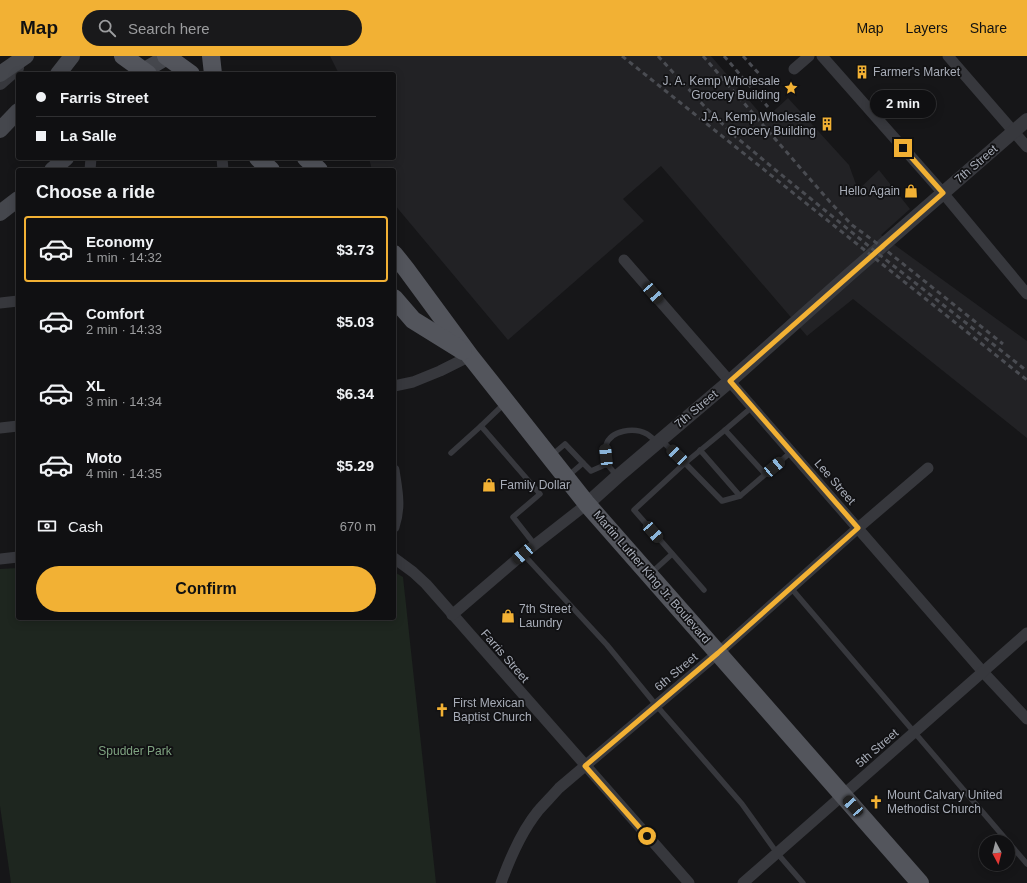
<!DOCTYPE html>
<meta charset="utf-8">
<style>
:root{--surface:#101012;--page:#19191b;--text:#f1f3f6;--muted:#9c9d9f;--line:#303032;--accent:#f2b134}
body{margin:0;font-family:Helvetica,sans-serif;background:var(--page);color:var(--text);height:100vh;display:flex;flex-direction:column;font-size:15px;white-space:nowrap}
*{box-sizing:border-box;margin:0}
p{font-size:13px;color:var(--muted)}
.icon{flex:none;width:22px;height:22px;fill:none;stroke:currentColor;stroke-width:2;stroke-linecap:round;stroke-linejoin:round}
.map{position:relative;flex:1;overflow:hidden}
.panel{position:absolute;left:16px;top:112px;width:380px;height:452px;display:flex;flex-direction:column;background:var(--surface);border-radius:4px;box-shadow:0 2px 10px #0003,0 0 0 1px var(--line)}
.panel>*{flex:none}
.hud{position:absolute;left:16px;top:16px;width:380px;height:88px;border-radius:4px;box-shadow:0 2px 10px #0003,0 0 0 1px var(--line);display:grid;align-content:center;height:88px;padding:0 20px;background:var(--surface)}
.needle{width:26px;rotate:173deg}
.buttons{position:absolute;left:979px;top:779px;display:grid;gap:8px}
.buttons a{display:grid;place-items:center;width:36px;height:36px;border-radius:50%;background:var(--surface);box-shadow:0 2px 10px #0003,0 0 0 1px var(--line);font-size:20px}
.end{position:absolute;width:18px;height:18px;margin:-9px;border:5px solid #f2b134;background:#111;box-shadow:0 0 0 2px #111}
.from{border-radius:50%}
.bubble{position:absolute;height:28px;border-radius:14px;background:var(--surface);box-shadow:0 2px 10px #0003,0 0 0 1px var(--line);font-size:13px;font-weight:700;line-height:28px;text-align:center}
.car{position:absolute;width:12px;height:24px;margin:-12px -6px;border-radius:5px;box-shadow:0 0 3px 1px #0007;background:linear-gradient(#222 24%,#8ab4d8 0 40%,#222 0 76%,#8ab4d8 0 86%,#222 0)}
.hud b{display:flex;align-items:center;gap:14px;height:38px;font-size:15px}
.hud b+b{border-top:1px solid var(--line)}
.hud i{width:10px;height:10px;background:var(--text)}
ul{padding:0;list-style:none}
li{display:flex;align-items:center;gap:12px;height:66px;margin:0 8px 6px;padding:0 12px;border:2px solid transparent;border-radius:4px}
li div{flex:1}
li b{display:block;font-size:15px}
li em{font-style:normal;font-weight:700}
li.active{border-color:var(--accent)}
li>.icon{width:36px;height:36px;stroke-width:1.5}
h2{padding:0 20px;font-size:18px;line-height:48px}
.pay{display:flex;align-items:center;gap:10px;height:44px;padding:0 20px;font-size:15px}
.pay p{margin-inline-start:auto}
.cta{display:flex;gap:8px;margin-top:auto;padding:8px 20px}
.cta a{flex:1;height:46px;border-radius:24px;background:var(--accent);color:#111;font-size:16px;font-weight:700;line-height:46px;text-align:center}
header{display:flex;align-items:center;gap:24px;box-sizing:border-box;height:56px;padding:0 20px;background:var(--accent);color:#111}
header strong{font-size:19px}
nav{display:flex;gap:22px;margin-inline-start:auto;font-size:14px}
.search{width:280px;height:36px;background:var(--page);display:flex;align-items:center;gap:10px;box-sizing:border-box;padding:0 14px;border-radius:22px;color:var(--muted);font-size:15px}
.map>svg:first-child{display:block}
.built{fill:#222225}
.green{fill:#1e261f}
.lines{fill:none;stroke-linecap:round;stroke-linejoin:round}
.service{stroke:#37383d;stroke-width:5.5}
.minor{stroke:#37383d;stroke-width:11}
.tertiary{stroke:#37383d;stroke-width:14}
.secondary{stroke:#45474d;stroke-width:16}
.primary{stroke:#53555c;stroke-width:18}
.rail{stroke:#4a4c52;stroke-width:3;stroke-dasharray:5 4;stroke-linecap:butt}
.route{stroke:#f2b134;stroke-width:5}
.labels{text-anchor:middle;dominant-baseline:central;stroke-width:3.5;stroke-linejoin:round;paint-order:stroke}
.poi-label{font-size:12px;fill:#a8adb8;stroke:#111113;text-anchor:start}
.street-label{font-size:12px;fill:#a8adb8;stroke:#111113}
.park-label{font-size:12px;fill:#7fa381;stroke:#111113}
</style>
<header>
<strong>Map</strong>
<div class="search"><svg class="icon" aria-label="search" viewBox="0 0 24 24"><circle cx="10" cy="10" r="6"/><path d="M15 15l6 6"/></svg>Search here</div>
<nav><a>Map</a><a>Layers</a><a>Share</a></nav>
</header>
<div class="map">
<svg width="1027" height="827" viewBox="0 0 1027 827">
<rect width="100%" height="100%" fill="#161618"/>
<polygon class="built" points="330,0 711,0 765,63 788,42 849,109 858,134 879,114 910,153 881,179 1027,285 1027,382 853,243 807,280 661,110 623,143 644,165 508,284 394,148 394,114 372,114 369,102 394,102 394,18 339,18"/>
<polygon class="green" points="18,512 18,562 394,562 394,516 403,521 436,827 11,827 0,750 0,513"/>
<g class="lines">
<g class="service">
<polyline points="504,348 481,370 540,438 513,461 535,489"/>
<polyline points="752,351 725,374 765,418"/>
<polyline points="661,384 685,407 722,445 740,440 791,396"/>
<polyline points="700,394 740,440"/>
<polyline points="451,397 481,370"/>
<polyline points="552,399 565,388 583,407 568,420"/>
<polyline points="583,407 591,415 607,408 617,420"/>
<path d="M607,408C607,403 605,395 606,389C611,374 634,371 647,378C650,380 653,383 657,386"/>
<polyline points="523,498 607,589 656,649 742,748 777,797 803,827"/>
<polyline points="650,518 672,498"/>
<polyline points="791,532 1027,808"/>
<polyline points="704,534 634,454 685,407 725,374"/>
</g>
<g class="minor">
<polyline points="822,0 943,137 1027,238"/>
<polyline points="948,0 1027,91"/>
<polyline points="794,13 809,0"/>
<polyline points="222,102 223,114"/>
<polyline points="90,114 91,102"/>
<polyline points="624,204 983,616 1027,663"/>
<polyline points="0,247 18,245"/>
<polyline points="394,330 413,326 440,315 470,300"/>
<polyline points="0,372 18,370"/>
<path d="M394,414C397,435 401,450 394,471"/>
<polyline points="394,502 413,516 426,528 689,827"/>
<polyline points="0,503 18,501"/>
<polyline points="452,559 523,498 587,448"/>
<path d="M501,827C510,802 521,776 538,755C545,747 552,740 559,732L718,597L858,472L928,412"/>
<polyline points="743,827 1027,577"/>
</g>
<g class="tertiary">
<polyline points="0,27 17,12"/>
<polyline points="587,448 617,421 730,325 851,217 1027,64"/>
</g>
<g class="secondary">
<polyline points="0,18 26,0"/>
<polyline points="58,18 72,0"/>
<polyline points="141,18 143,15 167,1"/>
<polyline points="0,74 18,55"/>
<polyline points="52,114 66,102"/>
<polyline points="0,157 18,143"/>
</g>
<g class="primary">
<polyline points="123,0 148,18"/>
<polyline points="166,0 191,18"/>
<polyline points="211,0 213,18"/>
<polyline points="258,102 271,114"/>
<polyline points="306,102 319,114"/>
<polyline points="394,198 406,213 470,300 587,448 920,827"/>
<polyline points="394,242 413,264 463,295"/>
</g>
<g class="rail">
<polyline points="622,0 1027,324"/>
<polyline points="658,0 706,52 735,80 767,107 876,196 1027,315"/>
<polyline points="703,0 830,146 852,169 882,191 1003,288"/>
<polyline points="724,0 768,51"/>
<polyline points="743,0 761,20"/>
</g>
</g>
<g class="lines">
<polyline class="route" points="647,780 585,710 718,597 858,472 730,325 943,137 903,92"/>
</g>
<defs>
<g id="building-bare" transform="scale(1.08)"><path d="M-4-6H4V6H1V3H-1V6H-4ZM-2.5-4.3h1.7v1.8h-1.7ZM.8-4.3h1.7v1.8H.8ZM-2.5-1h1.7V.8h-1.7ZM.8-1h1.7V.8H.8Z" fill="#f2b134" stroke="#111113" stroke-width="2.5" paint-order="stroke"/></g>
<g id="sight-bare" transform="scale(1.08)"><path d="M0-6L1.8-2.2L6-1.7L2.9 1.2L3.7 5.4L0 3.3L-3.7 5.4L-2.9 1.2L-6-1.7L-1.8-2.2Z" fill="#f2b134" stroke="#111113" stroke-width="2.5" paint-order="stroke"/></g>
<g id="shop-bare" transform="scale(1.08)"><path d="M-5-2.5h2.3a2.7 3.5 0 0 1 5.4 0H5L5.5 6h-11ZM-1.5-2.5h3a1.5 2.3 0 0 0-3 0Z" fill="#f2b134" stroke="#111113" stroke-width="2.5" paint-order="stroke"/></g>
<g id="church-bare" transform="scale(1.08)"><path d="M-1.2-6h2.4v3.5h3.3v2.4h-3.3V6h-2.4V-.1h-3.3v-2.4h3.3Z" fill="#f2b134" stroke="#111113" stroke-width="2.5" paint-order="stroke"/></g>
</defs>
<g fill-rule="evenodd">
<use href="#building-bare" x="862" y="16"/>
<use href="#sight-bare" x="791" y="32"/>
<use href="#building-bare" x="827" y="68"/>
<use href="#shop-bare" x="911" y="135"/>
<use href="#shop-bare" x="489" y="429"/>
<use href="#shop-bare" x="508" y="560"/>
<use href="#church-bare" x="442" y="654"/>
<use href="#church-bare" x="876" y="746"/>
</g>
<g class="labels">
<g class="poi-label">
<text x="873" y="16">Farmer's Market</text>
<text x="780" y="25" text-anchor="end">J. A. Kemp Wholesale<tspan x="780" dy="14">Grocery Building</tspan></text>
<text x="816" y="61" text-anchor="end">J.A. Kemp Wholesale<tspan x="816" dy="14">Grocery Building</tspan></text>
<text x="900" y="135" text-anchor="end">Hello Again</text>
<text x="500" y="429">Family Dollar</text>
<text x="519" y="553">7th Street<tspan x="519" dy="14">Laundry</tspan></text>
<text x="453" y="647">First Mexican<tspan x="453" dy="14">Baptist Church</tspan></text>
<text x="887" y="739">Mount Calvary United<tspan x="887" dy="14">Methodist Church</tspan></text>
</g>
<g class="street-label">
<text transform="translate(976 108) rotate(-41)">7th Street</text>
<text transform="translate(696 353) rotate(-40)">7th Street</text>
<text transform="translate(835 426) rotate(49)">Lee Street</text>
<text transform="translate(652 521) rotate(49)">Martin Luther King Jr. Boulevard</text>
<text transform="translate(505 600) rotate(49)">Farris Street</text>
<text transform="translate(676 616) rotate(-40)">6th Street</text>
<text transform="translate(877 692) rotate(-41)">5th Street</text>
</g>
<g class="park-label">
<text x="135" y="695">Spudder Park</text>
</g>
</g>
</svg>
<div class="buttons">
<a><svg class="needle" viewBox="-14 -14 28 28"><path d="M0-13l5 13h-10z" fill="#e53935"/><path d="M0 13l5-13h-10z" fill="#9c9d9f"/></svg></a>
</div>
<i class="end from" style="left:647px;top:780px"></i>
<i class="end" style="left:903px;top:92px"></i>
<div class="bubble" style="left:870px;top:34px;width:66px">2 min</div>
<i class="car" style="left:653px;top:237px;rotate:139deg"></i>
<i class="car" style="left:677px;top:399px;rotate:314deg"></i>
<i class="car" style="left:606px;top:400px;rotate:354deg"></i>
<i class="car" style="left:774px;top:411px;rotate:50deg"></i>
<i class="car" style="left:653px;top:476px;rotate:139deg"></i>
<i class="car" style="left:523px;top:498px;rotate:229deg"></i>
<i class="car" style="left:853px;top:750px;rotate:318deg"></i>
<div class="hud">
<b><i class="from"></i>Farris Street</b>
<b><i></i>La Salle</b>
</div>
<section class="panel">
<h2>Choose a ride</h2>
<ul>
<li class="active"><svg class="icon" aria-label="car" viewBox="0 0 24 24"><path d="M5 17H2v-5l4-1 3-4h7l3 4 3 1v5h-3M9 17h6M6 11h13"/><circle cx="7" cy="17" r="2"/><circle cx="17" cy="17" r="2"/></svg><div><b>Economy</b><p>1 min · 14:32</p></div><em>$3.73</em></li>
<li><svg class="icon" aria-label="car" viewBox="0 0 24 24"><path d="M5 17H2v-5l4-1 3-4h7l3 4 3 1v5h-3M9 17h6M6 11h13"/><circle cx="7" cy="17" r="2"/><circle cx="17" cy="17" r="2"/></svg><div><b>Comfort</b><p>2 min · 14:33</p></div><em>$5.03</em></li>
<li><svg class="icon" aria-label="car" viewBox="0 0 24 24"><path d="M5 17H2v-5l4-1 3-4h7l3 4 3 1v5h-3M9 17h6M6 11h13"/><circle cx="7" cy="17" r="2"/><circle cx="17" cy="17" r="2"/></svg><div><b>XL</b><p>3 min · 14:34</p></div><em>$6.34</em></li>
<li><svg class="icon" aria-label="car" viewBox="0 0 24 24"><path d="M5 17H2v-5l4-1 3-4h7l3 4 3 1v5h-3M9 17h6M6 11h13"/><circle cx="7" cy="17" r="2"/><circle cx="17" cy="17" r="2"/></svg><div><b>Moto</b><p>4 min · 14:35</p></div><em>$5.29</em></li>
</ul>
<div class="pay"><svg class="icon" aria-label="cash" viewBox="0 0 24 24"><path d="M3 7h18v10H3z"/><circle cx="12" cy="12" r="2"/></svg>Cash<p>670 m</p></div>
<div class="cta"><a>Confirm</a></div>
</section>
</div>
